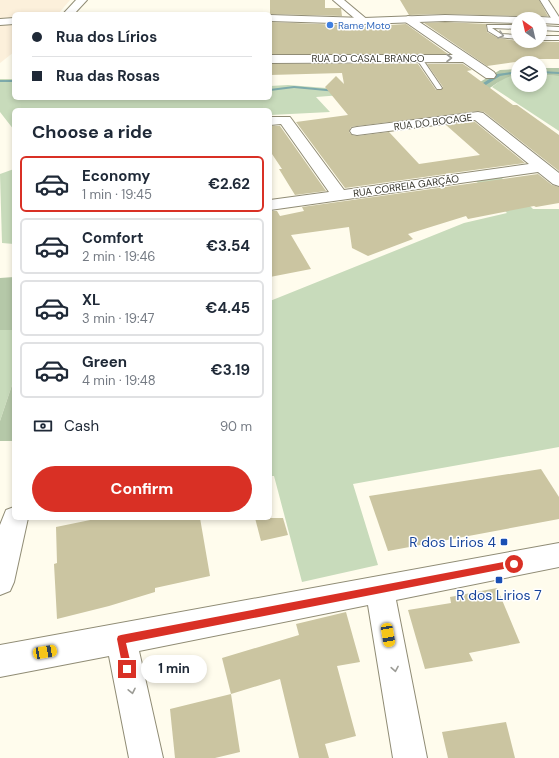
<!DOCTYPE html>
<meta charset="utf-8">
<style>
:root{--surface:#fff;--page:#f2f2f3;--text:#1f2937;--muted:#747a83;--line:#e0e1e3;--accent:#d93025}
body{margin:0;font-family:"DM Sans",sans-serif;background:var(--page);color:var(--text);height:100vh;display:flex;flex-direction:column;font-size:15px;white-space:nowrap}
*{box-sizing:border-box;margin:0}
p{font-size:13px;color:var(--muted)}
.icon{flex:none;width:22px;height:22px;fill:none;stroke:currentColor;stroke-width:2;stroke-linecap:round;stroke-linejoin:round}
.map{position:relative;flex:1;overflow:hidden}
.sheet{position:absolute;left:12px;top:108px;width:260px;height:412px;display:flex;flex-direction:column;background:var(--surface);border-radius:6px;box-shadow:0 2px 6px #0003}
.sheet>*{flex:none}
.top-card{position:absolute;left:12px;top:12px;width:260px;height:88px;border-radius:6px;box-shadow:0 2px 6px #0003;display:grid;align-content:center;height:88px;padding:0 20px;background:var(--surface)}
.needle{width:26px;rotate:326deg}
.tools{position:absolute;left:511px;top:12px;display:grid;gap:8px}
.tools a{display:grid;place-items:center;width:36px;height:36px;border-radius:50%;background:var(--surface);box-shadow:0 2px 6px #0003;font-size:20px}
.end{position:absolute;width:18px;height:18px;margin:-9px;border:5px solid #d93025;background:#fff;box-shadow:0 0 0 2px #fff}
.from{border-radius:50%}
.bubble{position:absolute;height:28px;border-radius:14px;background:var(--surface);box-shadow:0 2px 6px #0003;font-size:13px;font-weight:700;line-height:28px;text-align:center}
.car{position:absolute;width:12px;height:24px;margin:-12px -6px;border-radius:5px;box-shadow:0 0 3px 1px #0007;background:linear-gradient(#f5c518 24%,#345 0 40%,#f5c518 0 76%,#345 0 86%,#f5c518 0)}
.top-card b{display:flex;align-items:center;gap:14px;height:38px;font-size:15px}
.top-card b+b{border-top:1px solid var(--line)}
.top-card i{width:10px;height:10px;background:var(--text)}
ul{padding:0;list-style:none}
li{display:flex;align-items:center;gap:12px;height:56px;margin:0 8px 6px;padding:0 12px;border:2px solid var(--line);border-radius:6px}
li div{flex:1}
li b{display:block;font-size:15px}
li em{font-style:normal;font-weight:700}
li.on{border-color:var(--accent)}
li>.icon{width:36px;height:36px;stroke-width:1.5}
h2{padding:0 20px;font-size:18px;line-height:48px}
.pay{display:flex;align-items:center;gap:10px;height:44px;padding:0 20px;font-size:15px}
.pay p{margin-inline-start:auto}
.action{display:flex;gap:8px;margin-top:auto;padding:8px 20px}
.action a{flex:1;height:46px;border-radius:24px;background:var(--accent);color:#fff;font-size:16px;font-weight:700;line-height:46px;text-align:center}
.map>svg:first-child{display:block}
.industrial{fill:#fcf0db}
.green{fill:#c8dbbb}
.forest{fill:#b5c8a8}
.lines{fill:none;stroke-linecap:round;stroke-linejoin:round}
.stream{fill:#7daaab;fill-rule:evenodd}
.building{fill:#cbc5a1}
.service-casing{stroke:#908c75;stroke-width:2}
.pedestrian-casing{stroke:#908c75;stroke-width:2}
.minor-casing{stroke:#908c75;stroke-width:2}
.secondary-casing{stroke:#908c75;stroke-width:2}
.service{fill:#fff;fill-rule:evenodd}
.pedestrian{fill:#fff;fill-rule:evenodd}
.minor{fill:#fff;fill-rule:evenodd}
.secondary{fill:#fff;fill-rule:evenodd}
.oneway{stroke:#9c9c96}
.route{fill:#d93025}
.shop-dot{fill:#3f7fe0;stroke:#fff;stroke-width:1.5}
.transit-dot{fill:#1a4fb4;stroke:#fff;stroke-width:1.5}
.labels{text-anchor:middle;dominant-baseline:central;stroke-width:3;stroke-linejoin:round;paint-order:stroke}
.far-shop-label{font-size:10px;fill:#366cbe;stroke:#fff;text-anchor:start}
.far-street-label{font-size:10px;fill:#39382e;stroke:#fff}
.near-transit-label{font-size:14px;fill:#164399;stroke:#fff;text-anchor:end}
</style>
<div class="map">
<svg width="559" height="758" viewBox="0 0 559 758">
<rect width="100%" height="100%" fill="#fffced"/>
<polygon class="industrial" points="0,0 70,0 58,14 14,14 14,52 0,63"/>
<g class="green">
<polygon points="518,75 518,85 540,85 540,75 559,76 559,131 492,87 506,76"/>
<polygon points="0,79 14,79 14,98 270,98 270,86 288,85 339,89 438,90 441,93 355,94 316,97 330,112 270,115 270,110 14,110 14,130 0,112"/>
<polygon points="14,169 14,244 2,243 0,174"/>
<polygon points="501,177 533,209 559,209 559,447 353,484 378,565 302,582 274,476 270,476 270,301 464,223 507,213 476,181"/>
<polygon points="0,330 14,330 14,379 0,421"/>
</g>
<g class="forest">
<polygon points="540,68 559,68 559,76 540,75"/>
<path d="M518,69V75C503,76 496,85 483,92L475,85L500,70Z"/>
<polygon points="14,277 14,330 0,330 0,278"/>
<polygon points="14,379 14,441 0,441 0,421"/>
</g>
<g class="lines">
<g class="stream">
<polygon points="518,71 518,73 500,76 478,90 474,89 497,74"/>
<polygon points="540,71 559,72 559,74 540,73"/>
<rect x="0" y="80" width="14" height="2"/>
<polygon points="294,86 337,90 339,91 337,92 294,88 270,91 270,89"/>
</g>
</g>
<g class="building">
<polygon points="270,0 325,0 325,8 341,8 342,16 270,14"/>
<polygon points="400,0 539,0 548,16 540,16 534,19 524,19 518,16 445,14 409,15"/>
<polygon points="270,22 343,25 343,28 406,24 448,54 270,54"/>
<polygon points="445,22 487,24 486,25 487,32 498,38 518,41 559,42 559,59 537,59 487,66 424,23"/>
<polygon points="270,64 418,64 436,90 441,90 443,87 427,64 463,64 472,70 467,71 513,105 517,105 559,135 559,171 484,112 478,111 357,126 351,127 349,132 352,135 357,136 389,132 419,164 480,155 446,125 475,122 525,163 345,188 296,122 348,115 325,87 336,76 344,84 342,73 270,75"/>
<polygon points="270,126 280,126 326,191 295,195 279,169 282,169 270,151"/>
<polygon points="538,174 552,185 559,187 559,203 536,207 534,206 468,219 466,216 408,234 413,239 368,256 352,248 349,227 291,235 311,269 270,277 270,211 277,211 280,216 304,211 302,207"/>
<polygon points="541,469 559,497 559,519 388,551 369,496"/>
<polygon points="100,518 200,518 210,576 155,588 155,592 109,606 57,619 54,564 57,563 56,527"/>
<polygon points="255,518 283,518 288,535 261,541"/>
<polygon points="497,588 520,643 469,653 473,661 425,669 408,610 451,603 450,597"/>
<polygon points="346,612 360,662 337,666 356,736 325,744 329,758 299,758 280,679 231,694 222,658 299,635 296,624"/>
<polygon points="231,694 240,752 215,758 175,758 170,709"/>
<polygon points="506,722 515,758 448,758 442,732"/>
</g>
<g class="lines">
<g class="service-casing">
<g id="service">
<polygon points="487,25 518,25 518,29 492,28 501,34 518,35 518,39 498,37 488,31"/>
<polygon points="540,26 559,27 559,31 540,30"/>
<rect x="540" y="36" width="19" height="4"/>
<polygon points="417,57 421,57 442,88 441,89 437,89 416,58"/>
</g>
</g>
<g class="pedestrian-casing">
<polygon id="pedestrian" points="540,0 548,0 559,17 559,23 554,23"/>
</g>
<g class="minor-casing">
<g id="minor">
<polygon points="76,0 87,0 74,14 63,14"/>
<polygon points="333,0 344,0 369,21 368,23 360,23"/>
<polygon points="408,16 412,17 494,72 496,75 494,78 486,78 463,62 270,63 270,55 453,55 404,21 403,19"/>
<polygon points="478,112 483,113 559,173 559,186 553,184 538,172 270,210 270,200 329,192 281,124 270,125 270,117 290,117 344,190 529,164 475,120 357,135 352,134 350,131 352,128 357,127"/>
<polygon points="14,507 14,518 28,518 14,582 10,591 0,595 0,525 6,510"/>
<polygon points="559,543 559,567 396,600 427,758 393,758 368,605 139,651 163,758 129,758 109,656 0,677 0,645"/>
</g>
</g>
<g class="secondary-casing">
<g id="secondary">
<polygon points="270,15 364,18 445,15 518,17 523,19 518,19 518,23 445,21 364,24 270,21"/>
<polygon points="540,17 559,18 559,24 540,23 540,19 535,19"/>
<polygon points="14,18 14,24 0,25 0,19"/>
</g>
</g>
<use href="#service" class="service"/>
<use href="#pedestrian" class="pedestrian"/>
<use href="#minor" class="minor"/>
<use href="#secondary" class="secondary"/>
</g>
<defs><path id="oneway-chevron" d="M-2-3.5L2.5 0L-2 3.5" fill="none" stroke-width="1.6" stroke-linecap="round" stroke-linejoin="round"/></defs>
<g class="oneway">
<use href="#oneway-chevron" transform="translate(501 35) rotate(15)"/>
<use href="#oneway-chevron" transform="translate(449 58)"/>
<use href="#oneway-chevron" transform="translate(395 669) rotate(80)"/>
<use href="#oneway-chevron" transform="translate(132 691) rotate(78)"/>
</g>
<polygon class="route" points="514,560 518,564 514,567 126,643 132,669 131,672 127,674 124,672 123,669 117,639 118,636 121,635"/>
<circle class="shop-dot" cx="330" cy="25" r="4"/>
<g class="transit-dot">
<rect x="500" y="538" width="8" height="8" rx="2"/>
<rect x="495" y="576" width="8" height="8" rx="2"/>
</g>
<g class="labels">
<g class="far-shop-label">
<text x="338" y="25">Rame Moto</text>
</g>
<g class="far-street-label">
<text x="368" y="58">RUA DO CASAL BRANCO</text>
<text transform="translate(433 122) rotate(-7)">RUA DO BOCAGE</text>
<text transform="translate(406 186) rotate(-8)">RUA CORREIA GARÇÃO</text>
</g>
<g class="near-transit-label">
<text x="496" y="542">R dos Lirios 4</text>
<text x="499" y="595" text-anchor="middle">R dos Lirios 7</text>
</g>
</g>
</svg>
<div class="tools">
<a><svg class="needle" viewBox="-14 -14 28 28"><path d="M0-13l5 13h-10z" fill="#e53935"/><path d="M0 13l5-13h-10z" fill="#747a83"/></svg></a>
<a><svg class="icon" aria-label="layers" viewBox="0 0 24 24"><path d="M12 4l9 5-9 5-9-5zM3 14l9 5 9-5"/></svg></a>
</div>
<i class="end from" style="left:514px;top:564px"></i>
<i class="end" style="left:127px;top:669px"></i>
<div class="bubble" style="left:141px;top:655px;width:66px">1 min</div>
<i class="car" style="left:388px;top:635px;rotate:170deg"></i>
<i class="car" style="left:45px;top:652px;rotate:80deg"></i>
<div class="top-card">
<b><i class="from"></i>Rua dos Lírios</b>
<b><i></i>Rua das Rosas</b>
</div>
<section class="sheet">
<h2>Choose a ride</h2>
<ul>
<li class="on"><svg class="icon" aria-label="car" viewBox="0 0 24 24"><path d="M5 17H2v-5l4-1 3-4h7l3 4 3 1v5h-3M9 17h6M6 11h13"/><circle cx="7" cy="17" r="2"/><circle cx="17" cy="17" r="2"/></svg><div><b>Economy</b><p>1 min · 19:45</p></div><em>€2.62</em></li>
<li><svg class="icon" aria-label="car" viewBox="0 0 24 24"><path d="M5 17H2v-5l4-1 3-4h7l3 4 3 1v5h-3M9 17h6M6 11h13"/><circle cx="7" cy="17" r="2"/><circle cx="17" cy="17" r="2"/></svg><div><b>Comfort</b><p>2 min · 19:46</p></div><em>€3.54</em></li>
<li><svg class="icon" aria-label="car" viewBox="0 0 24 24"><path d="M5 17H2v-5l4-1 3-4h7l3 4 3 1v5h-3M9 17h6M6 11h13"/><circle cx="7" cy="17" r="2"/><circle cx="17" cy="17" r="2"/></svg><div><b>XL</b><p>3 min · 19:47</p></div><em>€4.45</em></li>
<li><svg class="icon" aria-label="car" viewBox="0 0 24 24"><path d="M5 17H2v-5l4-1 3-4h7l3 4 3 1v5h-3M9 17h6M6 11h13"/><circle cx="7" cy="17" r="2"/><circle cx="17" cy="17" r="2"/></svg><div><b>Green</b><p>4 min · 19:48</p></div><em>€3.19</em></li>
</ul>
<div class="pay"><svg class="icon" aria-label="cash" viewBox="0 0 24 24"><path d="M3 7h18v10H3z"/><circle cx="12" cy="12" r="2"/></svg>Cash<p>90 m</p></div>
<div class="action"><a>Confirm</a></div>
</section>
</div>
